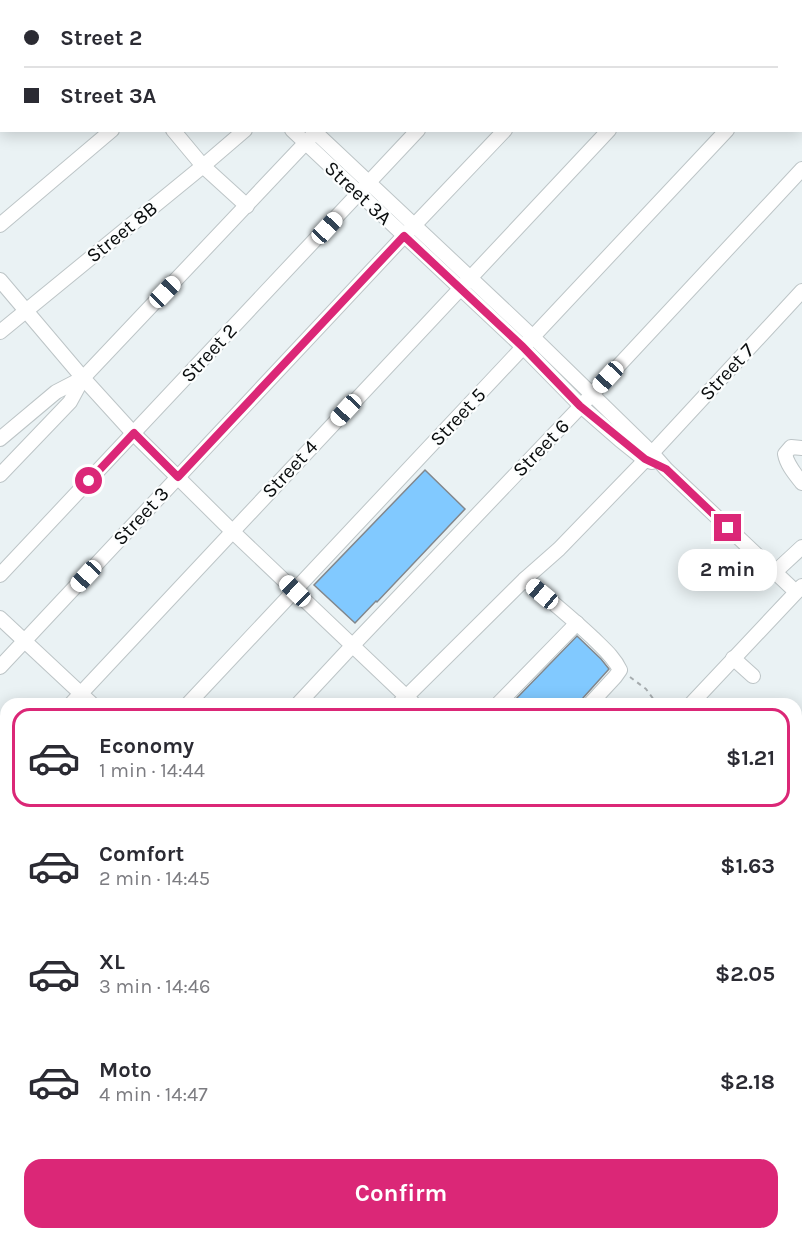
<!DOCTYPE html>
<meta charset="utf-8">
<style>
:root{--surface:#fff;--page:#f7f7f7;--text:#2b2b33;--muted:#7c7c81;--line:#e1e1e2;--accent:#db2777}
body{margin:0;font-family:Karla,sans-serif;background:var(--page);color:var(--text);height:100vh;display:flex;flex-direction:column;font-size:22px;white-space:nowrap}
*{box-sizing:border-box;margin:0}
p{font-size:20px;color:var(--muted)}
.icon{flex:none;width:33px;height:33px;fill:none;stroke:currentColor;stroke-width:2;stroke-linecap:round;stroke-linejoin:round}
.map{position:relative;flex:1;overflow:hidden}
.drawer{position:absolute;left:0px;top:698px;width:802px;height:542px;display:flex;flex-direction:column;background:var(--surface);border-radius:18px 18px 0 0;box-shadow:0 3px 15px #0003}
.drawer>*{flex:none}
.hud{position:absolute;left:0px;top:0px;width:802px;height:132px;box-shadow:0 3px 15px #0003;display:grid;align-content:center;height:132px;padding:0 24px;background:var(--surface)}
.end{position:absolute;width:27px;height:27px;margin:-14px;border:8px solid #db2777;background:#fff;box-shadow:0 0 0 3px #fff}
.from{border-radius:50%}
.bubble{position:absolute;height:42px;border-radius:18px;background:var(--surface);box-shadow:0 3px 15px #0003;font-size:20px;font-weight:700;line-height:42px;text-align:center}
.car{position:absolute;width:18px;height:36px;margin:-18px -9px;border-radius:8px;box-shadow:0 0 4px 2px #0007;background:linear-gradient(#fff 24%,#345 0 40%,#fff 0 76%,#345 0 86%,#fff 0)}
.hud b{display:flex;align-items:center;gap:21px;height:57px;font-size:22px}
.hud b+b{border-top:2px solid var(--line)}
.hud i{width:15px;height:15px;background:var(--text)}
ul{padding:10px 0 0;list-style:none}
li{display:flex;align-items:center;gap:18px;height:99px;margin:0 12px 9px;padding:0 12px;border:3px solid transparent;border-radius:18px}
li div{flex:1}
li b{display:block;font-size:22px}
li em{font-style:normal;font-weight:700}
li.on{border-color:var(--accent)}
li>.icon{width:54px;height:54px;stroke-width:1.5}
.cta{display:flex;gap:12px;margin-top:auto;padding:12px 24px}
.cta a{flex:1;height:69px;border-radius:18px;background:var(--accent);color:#fff;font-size:24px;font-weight:700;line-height:69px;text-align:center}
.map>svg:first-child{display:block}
.building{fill:#81c9ff;stroke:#82878c;stroke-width:1.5}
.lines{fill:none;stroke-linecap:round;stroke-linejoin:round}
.minor-casing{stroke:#bdc5c7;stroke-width:16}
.path{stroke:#a6acae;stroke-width:2;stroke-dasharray:4.5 4.5;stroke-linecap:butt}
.minor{stroke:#fff;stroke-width:14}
.route{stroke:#db2777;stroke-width:8}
.labels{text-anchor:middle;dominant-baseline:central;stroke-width:4.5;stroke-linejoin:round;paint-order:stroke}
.street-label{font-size:20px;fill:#090c0d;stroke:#fcfefe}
</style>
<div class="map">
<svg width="802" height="1238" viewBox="0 0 802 1238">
<rect width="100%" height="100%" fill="#eaf2f4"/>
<g class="building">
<polygon points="425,470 465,509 377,602 376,601 355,623 314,585"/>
<polygon points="577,636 601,659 609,669 583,698 581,704 511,704"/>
</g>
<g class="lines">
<g class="minor-casing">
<g id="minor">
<polyline points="63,0 64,2"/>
<polyline points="171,0 172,2"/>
<polyline points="191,0 193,2"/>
<polyline points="5,2 7,0"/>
<polyline points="147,2 149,0"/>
<polyline points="264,2 266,0"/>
<polyline points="440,2 441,0"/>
<polyline points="539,2 540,0"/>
<polyline points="628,2 630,0"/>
<polyline points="730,2 731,0"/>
<polyline points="801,51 802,50"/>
<polyline points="0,121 2,120"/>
<polyline points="173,130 203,166 247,206"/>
<polyline points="292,130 523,347 581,406 620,440 645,460 652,462"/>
<polyline points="313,130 533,337 652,453 666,469 796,592"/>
<polyline points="0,225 112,130"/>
<polyline points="0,280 83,378 133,433 232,531 414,704"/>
<polyline points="0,332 203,166 245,130"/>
<polyline points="0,439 56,392 83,378"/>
<path d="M802,448L791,447L785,454C787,465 795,474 802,483"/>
<polyline points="0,475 70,402 83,378 311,137"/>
<polyline points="775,572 802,547"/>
<polyline points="0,575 418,130"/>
<path d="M525,579C548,599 571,617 593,638C603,648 614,657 620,670L615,677L590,704"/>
<polyline points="0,618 92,704"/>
<polyline points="733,658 753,676"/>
<polyline points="0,667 404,236 505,130"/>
<polyline points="71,704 609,130"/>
<polyline points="188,704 727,130"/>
<polyline points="298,704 352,646 581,406 802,169"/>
<polyline points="399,704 525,579 559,549 652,453 802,291"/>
<polyline points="498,704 577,623"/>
<polyline points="691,704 802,586"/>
<polyline points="0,779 6,773"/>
<polyline points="796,880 802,885"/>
<polyline points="0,904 6,898"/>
<polyline points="0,1021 6,1014"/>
<polyline points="796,1038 802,1043"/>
<polyline points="0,1052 6,1053"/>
<polyline points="0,1126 6,1127"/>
<polyline points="0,1201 6,1195"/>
<polyline points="796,1219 802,1213"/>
<polyline points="273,1233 280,1238"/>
<polyline points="379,1233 385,1238"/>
<polyline points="769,1233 774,1238"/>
<polyline points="71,1238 76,1233"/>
<polyline points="199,1238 204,1233"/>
<polyline points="461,1238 466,1233"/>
<polyline points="567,1238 572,1233"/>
<polyline points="675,1238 680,1233"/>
</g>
</g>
<polyline class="path" points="630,677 646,689 657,704"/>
<use href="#minor" class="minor"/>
</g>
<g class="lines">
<polyline class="route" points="89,481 134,433 178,477 404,236 523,347 580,406 645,459 666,469 728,528"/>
</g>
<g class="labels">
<g class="street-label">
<text transform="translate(358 193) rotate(43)">Street 3A</text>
<text transform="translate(122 232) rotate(-39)">Street 8B</text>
<text transform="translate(209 353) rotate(-47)">Street 2</text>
<text transform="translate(727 372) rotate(-47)">Street 7</text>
<text transform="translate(458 417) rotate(-47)">Street 5</text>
<text transform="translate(541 448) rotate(-46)">Street 6</text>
<text transform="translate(290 469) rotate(-47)">Street 4</text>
<text transform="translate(141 516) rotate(-47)">Street 3</text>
</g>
</g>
</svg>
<i class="end from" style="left:89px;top:481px"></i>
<i class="end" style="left:728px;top:528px"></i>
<div class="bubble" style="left:678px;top:549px;width:99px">2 min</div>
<i class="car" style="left:327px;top:228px;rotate:43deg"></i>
<i class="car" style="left:165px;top:292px;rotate:44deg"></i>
<i class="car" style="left:608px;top:377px;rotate:223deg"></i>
<i class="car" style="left:346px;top:410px;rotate:223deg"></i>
<i class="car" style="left:86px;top:576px;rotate:223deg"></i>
<i class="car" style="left:295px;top:591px;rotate:314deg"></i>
<i class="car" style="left:542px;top:594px;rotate:310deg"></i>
<div class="hud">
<b><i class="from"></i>Street 2</b>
<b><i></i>Street 3A</b>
</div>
<section class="drawer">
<ul>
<li class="on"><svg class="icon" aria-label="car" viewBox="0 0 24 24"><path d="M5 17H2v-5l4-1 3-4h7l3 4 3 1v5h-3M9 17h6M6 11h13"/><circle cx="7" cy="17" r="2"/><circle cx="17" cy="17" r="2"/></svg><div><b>Economy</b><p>1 min · 14:44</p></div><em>$1.21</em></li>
<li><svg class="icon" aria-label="car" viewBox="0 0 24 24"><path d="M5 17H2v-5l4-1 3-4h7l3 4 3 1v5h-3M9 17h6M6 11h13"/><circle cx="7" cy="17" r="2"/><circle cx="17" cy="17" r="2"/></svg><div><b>Comfort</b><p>2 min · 14:45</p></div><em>$1.63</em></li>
<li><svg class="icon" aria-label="car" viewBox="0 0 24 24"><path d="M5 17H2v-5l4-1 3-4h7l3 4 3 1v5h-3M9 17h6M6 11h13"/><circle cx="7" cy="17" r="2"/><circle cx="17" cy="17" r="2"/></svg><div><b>XL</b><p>3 min · 14:46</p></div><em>$2.05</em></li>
<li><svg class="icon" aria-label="car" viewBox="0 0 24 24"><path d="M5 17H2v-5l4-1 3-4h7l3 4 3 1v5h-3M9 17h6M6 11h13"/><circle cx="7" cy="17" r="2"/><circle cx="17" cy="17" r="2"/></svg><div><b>Moto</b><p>4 min · 14:47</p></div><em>$2.18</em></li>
</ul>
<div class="cta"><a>Confirm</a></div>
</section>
</div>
